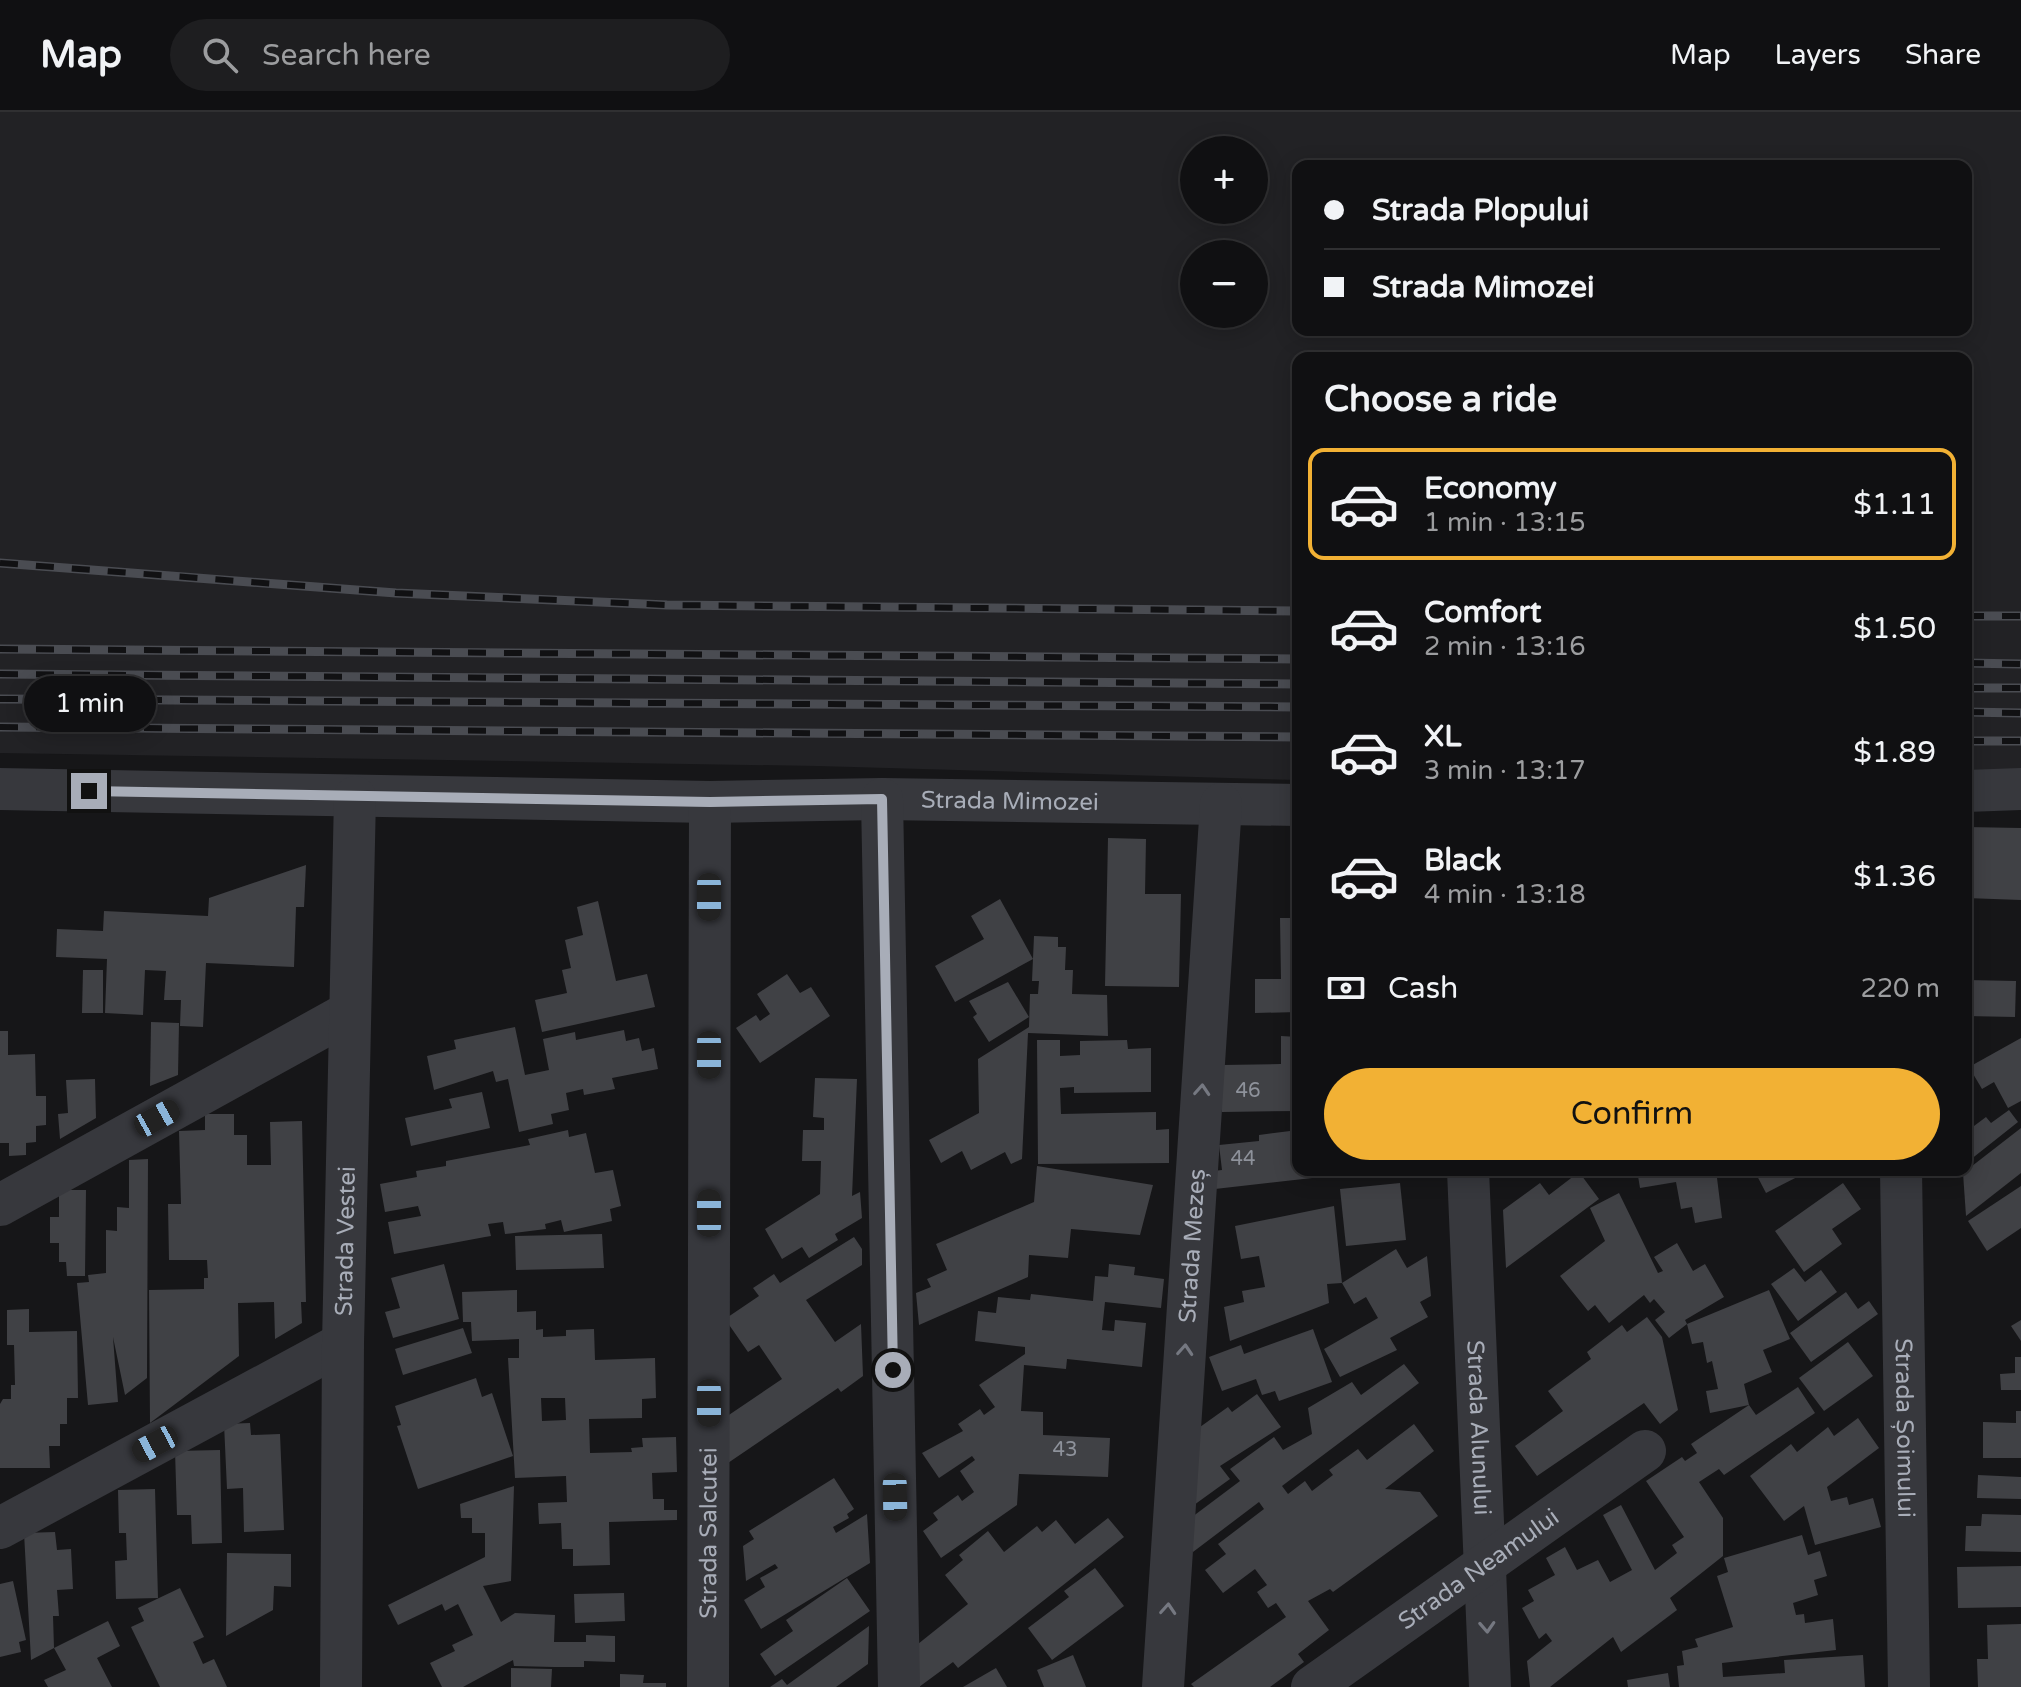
<!DOCTYPE html>
<meta charset="utf-8">
<style>
:root{--surface:#101012;--page:#1e1e20;--text:#f1f3f6;--muted:#9c9d9f;--line:#303032;--accent:#f2b134}
body{margin:0;font-family:"Varela Round",sans-serif;background:var(--page);color:var(--text);height:100vh;display:flex;flex-direction:column;font-size:30px;white-space:nowrap}
*{box-sizing:border-box;margin:0}
p{font-size:26px;color:var(--muted)}
.icon{flex:none;width:44px;height:44px;fill:none;stroke:currentColor;stroke-width:2;stroke-linecap:round;stroke-linejoin:round}
.map{position:relative;flex:1;overflow:hidden}
.details{position:absolute;left:1292px;top:240px;width:680px;height:824px;display:flex;flex-direction:column;background:var(--surface);border-radius:16px;box-shadow:0 4px 20px #0003,0 0 0 2px var(--line)}
.details>*{flex:none}
.hud{position:absolute;left:1292px;top:48px;width:680px;height:176px;border-radius:16px;box-shadow:0 4px 20px #0003,0 0 0 2px var(--line);display:grid;align-content:center;height:176px;padding:0 32px;background:var(--surface)}
.tools{position:absolute;left:1180px;top:24px;display:grid;gap:16px}
.tools a{display:grid;place-items:center;width:88px;height:88px;border-radius:50%;background:var(--surface);box-shadow:0 4px 20px #0003,0 0 0 2px var(--line);font-size:40px}
.end{position:absolute;width:36px;height:36px;margin:-18px;border:10px solid #a8adb8;background:#111;box-shadow:0 0 0 4px #111}
.from{border-radius:50%}
.bubble{position:absolute;height:56px;border-radius:28px;background:var(--surface);box-shadow:0 4px 20px #0003,0 0 0 2px var(--line);font-size:26px;font-weight:600;line-height:56px;text-align:center}
.car{position:absolute;width:24px;height:48px;margin:-24px -12px;border-radius:10px;box-shadow:0 0 6px 2px #0007;background:linear-gradient(#222 24%,#8ab4d8 0 40%,#222 0 76%,#8ab4d8 0 86%,#222 0)}
.hud b{display:flex;align-items:center;gap:28px;height:76px;font-size:30px}
.hud b+b{border-top:2px solid var(--line)}
.hud i{width:20px;height:20px;background:var(--text)}
ul{padding:0;list-style:none}
li{display:flex;align-items:center;gap:24px;height:112px;margin:0 16px 12px;padding:0 16px;border:4px solid transparent;border-radius:16px}
li div{flex:1}
li b{display:block;font-size:30px}
li em{font-style:normal;font-weight:600}
li.selected{border-color:var(--accent)}
li>.icon{width:72px;height:72px;stroke-width:1.5}
h2{padding:0 32px;font-size:36px;line-height:96px}
.pay{display:flex;align-items:center;gap:20px;height:88px;padding:0 32px;font-size:30px}
.pay p{margin-inline-start:auto}
.action{display:flex;gap:16px;margin-top:auto;padding:16px 32px}
.action a{flex:1;height:92px;border-radius:48px;background:var(--accent);color:#111;font-size:32px;font-weight:600;line-height:92px;text-align:center}
header{display:flex;align-items:center;gap:48px;box-sizing:border-box;height:112px;padding:0 40px;background:var(--surface);border-bottom:2px solid var(--line)}
header strong{font-size:38px}
nav{display:flex;gap:44px;margin-inline-start:auto;font-size:28px}
.search{width:560px;height:72px;background:var(--page);display:flex;align-items:center;gap:20px;box-sizing:border-box;padding:0 28px;border-radius:44px;color:var(--muted);font-size:30px}
.map>svg:first-child{display:block}
.built{fill:#222225;fill-rule:evenodd}
.building{fill:#404145;fill-rule:evenodd}
.lines{fill:none;stroke-linecap:round;stroke-linejoin:round}
.minor{stroke:#37383d;stroke-width:42}
.rail-casing{stroke:#4a4c52;stroke-width:9}
.rail{stroke:#111113;stroke-width:6;stroke-dasharray:18;stroke-linecap:butt}
.oneway{stroke:#757881}
.route{stroke:#a8adb8;stroke-width:10}
.labels{text-anchor:middle;dominant-baseline:central;stroke-width:6;stroke-linejoin:round;paint-order:stroke}
.number-label{font-size:20px;fill:#8e929b}
.street-label{font-size:24px;fill:#a8adb8;stroke:#111113}
</style>
<header>
<strong>Map</strong>
<div class="search"><svg class="icon" aria-label="search" viewBox="0 0 24 24"><circle cx="10" cy="10" r="6"/><path d="M15 15l6 6"/></svg>Search here</div>
<nav><a>Map</a><a>Layers</a><a>Share</a></nav>
</header>
<div class="map">
<svg width="2021" height="1575" viewBox="0 0 2021 1575">
<rect width="100%" height="100%" fill="#161618"/>
<path class="built" d="M0,0H2021V688L1966,687V246H1298V668L818,654L0,641ZM1194,38H1254V98H1194ZM1298,54H1966V218H1298ZM1194,142H1254V202H1194Z"/>
<g class="building">
<polygon points="1966,715 2021,716 2021,788 1966,786"/>
<polygon points="1108,726 1146,727 1145,782 1181,782 1179,875 1105,874"/>
<polygon points="306,753 304,795 296,795 294,855 206,851 203,915 180,914 181,888 164,888 166,859 145,858 143,903 105,901 107,847 56,845 57,817 103,819 104,799 208,804 209,786"/>
<polygon points="1000,787 1033,847 955,890 935,854 984,827 971,804"/>
<polygon points="598,789 616,869 647,862 655,895 542,920 535,888 567,881 562,858 571,856 565,828 583,823 577,795"/>
<polygon points="1280,806 1298,806 1298,900 1255,901 1255,867 1281,867"/>
<polygon points="1034,824 1058,825 1058,835 1066,835 1065,858 1073,858 1072,882 1107,883 1108,924 1028,921 1022,1047 1011,1052 1005,1040 971,1058 962,1039 941,1051 929,1028 979,1001 978,947 1029,915 1030,882 1038,882 1039,869 1032,869"/>
<polygon points="83,858 103,858 103,901 82,901"/>
<polygon points="787,862 800,881 811,875 830,904 760,951 736,916 756,903 760,909 770,902 757,882"/>
<polygon points="1966,868 2016,869 2015,905 1966,904"/>
<polygon points="1008,870 1029,905 989,930 973,905 977,902 969,889"/>
<polygon points="151,910 179,911 178,963 150,974"/>
<polygon points="515,915 525,963 549,958 543,927 575,920 576,928 624,918 626,929 639,926 642,939 654,936 658,957 612,966 615,977 584,983 583,977 566,981 569,998 551,1002 553,1012 519,1020 508,967 496,970 493,959 434,978 427,944 456,937 454,928"/>
<polygon points="0,919 8,919 8,943 35,942 36,984 46,984 46,1013 36,1014 36,1030 26,1031 26,1043 9,1044 9,1031 0,1031"/>
<polygon points="1281,924 1298,925 1298,999 1222,1000 1222,953 1281,952"/>
<polygon points="2021,926 2021,989 2008,996 1994,970 1982,977 1969,955"/>
<polygon points="1037,928 1060,928 1060,944 1080,943 1080,929 1127,928 1128,937 1151,936 1151,980 1074,981 1074,975 1060,976 1061,1002 1156,1000 1156,1018 1169,1017 1169,1051 1038,1052"/>
<polygon points="815,966 857,967 852,1084 860,1080 862,1106 835,1122 838,1128 809,1146 802,1135 782,1147 765,1117 820,1082 821,1049 802,1049 803,1018 824,1018 824,1006 813,1005"/>
<polygon points="95,967 96,1006 60,1027 58,1002 68,1001 66,968"/>
<polygon points="482,980 490,1016 411,1034 405,1006 452,996 449,987"/>
<polygon points="2009,998 2018,1010 1970,1048 1966,1043 1966,1020 1986,1005 1991,1011"/>
<polygon points="205,1002 234,1002 234,1023 247,1023 247,1053 271,1053 270,1010 302,1009 306,1190 301,1190 302,1211 275,1227 274,1190 238,1191 239,1244 150,1311 149,1178 204,1177 204,1166 208,1166 207,1148 169,1148 168,1092 181,1092 179,1019 205,1018"/>
<polygon points="2021,1016 2021,1061 1966,1104 1963,1061"/>
<polygon points="568,1018 569,1025 586,1021 595,1061 613,1058 621,1094 610,1097 612,1109 564,1120 561,1108 545,1112 546,1117 505,1122 503,1110 488,1112 491,1124 485,1125 394,1142 388,1110 421,1104 418,1094 385,1100 380,1072 417,1065 416,1059 446,1054 446,1049 530,1033 528,1027"/>
<polygon points="1298,1018 1298,1058 1320,1058 1321,1065 1215,1077 1213,1059 1222,1058 1219,1033 1259,1029 1259,1023"/>
<polygon points="148,1047 147,1266 125,1283 113,1225 118,1290 88,1293 77,1171 89,1170 88,1163 106,1161 106,1118 117,1119 117,1095 129,1096 129,1048"/>
<polygon points="1037,1054 1153,1073 1140,1123 1071,1117 1068,1146 1029,1143 1028,1165 919,1213 916,1181 931,1175 927,1167 947,1158 936,1132 1034,1090"/>
<polygon points="1332,1058 1354,1058 1355,1063 1332,1065"/>
<polygon points="1637,1058 1716,1058 1722,1106 1695,1111 1692,1095 1681,1097 1676,1070 1640,1076"/>
<polygon points="1754,1058 1811,1058 1766,1081"/>
<polygon points="1579,1060 1599,1087 1506,1156 1503,1098 1540,1071 1549,1083"/>
<polygon points="1400,1071 1406,1128 1346,1134 1340,1077"/>
<polygon points="1843,1071 1861,1097 1832,1117 1842,1132 1804,1160 1775,1119"/>
<polygon points="2021,1074 2021,1116 1987,1139 1968,1109"/>
<polygon points="59,1078 86,1078 85,1164 67,1164 66,1150 59,1150 59,1131 50,1131 50,1105 59,1105"/>
<polygon points="1619,1081 1658,1161 1663,1159 1654,1145 1677,1131 1693,1159 1705,1152 1724,1185 1685,1208 1687,1212 1669,1226 1655,1208 1665,1200 1654,1187 1650,1191 1644,1183 1609,1211 1595,1193 1588,1199 1560,1164 1605,1129 1590,1096"/>
<polygon points="1334,1094 1342,1171 1327,1172 1329,1191 1230,1229 1224,1195 1244,1190 1242,1179 1265,1175 1259,1144 1241,1147 1235,1114"/>
<polygon points="602,1122 604,1156 516,1158 515,1124"/>
<polygon points="854,1125 862,1137 862,1153 806,1188 835,1230 861,1212 863,1264 841,1280 838,1276 725,1353 717,1311 782,1267 759,1233 748,1240 725,1207 759,1184 753,1176 774,1162 780,1171"/>
<polygon points="1396,1137 1407,1156 1427,1144 1431,1184 1420,1190 1428,1205 1390,1226 1397,1238 1340,1265 1324,1237 1378,1206 1366,1185 1354,1192 1342,1171"/>
<polygon points="444,1152 459,1207 393,1226 385,1200 400,1196 391,1166"/>
<polygon points="1109,1152 1135,1155 1134,1163 1164,1167 1161,1196 1105,1190 1102,1218 1114,1219 1115,1208 1146,1211 1142,1255 1067,1247 1066,1257 1024,1253 1021,1299 1043,1300 1043,1323 1110,1326 1108,1365 1019,1362 1017,1393 941,1446 923,1419 938,1408 933,1401 958,1383 962,1389 974,1380 960,1359 975,1348 972,1344 939,1366 922,1341 963,1319 958,1312 980,1297 984,1303 995,1295 979,1273 1025,1242 1025,1235 975,1229 978,1199 996,1201 998,1185 1030,1188 1031,1182 1093,1189 1095,1164 1108,1165"/>
<polygon points="1794,1156 1805,1170 1821,1158 1837,1180 1798,1209 1771,1172"/>
<path d="M517,1178V1200L536,1199V1218L543,1217V1225L566,1224V1218L594,1217L595,1248L655,1246L656,1286L642,1287V1306L589,1307L590,1341L632,1340L631,1336L643,1335L642,1326L676,1325L677,1360L652,1361L653,1387H664V1398H677V1408L609,1410L610,1453L573,1454V1437H562L561,1411L539,1412L538,1391L567,1390L566,1364L515,1366L508,1246H519V1227L472,1229L471,1210H463L462,1180ZM541,1286H565L566,1308L542,1309Z"/>
<polygon points="1769,1178 1790,1227 1763,1238 1772,1260 1744,1272 1749,1293 1710,1301 1706,1279 1718,1277 1712,1249 1707,1251 1703,1230 1692,1232 1687,1212"/>
<polygon points="1846,1180 1858,1197 1869,1189 1878,1202 1811,1250 1790,1221"/>
<polygon points="29,1197 29,1220 77,1219 78,1286 67,1286 67,1312 60,1312 60,1334 49,1334 50,1356 0,1356 0,1292 3,1287 11,1287 11,1273 15,1273 14,1233 7,1233 7,1198"/>
<polygon points="1647,1205 1662,1225 1678,1298 1660,1312 1644,1291 1537,1364 1515,1334 1563,1299 1548,1279 1591,1247 1587,1240 1622,1213 1627,1220"/>
<polygon points="2021,1208 2021,1229 2011,1214"/>
<polygon points="463,1216 472,1241 403,1263 395,1237"/>
<polygon points="1313,1217 1332,1270 1279,1289 1275,1279 1262,1283 1256,1267 1222,1279 1209,1245 1241,1233 1244,1242"/>
<polygon points="1848,1230 1873,1264 1824,1299 1799,1266"/>
<polygon points="2015,1245 2021,1245 2021,1278 2001,1278 2000,1262 2015,1261"/>
<polygon points="1404,1252 1419,1271 1282,1374 1288,1382 1305,1369 1312,1379 1333,1363 1329,1358 1358,1337 1367,1348 1414,1312 1434,1339 1385,1377 1420,1380 1438,1404 1333,1480 1330,1477 1308,1489 1329,1518 1298,1542 1304,1550 1270,1575 1194,1575 1191,1572 1286,1505 1276,1491 1268,1496 1257,1480 1267,1473 1255,1457 1223,1481 1205,1458 1226,1442 1218,1432 1264,1397 1259,1390 1193,1440 1192,1405 1240,1369 1230,1357 1274,1325 1283,1338 1312,1322 1308,1296 1352,1270 1361,1283"/>
<polygon points="476,1266 482,1285 492,1281 513,1344 418,1377 397,1314 401,1313 395,1294"/>
<polygon points="1798,1275 1815,1301 1724,1363 1719,1357 1699,1370 1723,1406 1723,1444 1670,1486 1677,1498 1621,1540 1613,1525 1550,1575 1530,1575 1527,1549 1552,1529 1546,1521 1539,1527 1522,1496 1534,1489 1528,1478 1555,1463 1546,1446 1565,1435 1577,1458 1598,1448 1610,1470 1632,1458 1603,1403 1621,1393 1655,1458 1677,1441 1672,1433 1684,1425 1646,1369 1682,1345 1685,1349 1697,1341 1691,1332 1749,1293 1756,1303"/>
<polygon points="1257,1282 1281,1315 1220,1354 1230,1367 1194,1393 1200,1315 1228,1295 1232,1300"/>
<polygon points="2016,1299 2021,1299 2021,1346 1983,1346 1983,1310 2016,1311"/>
<polygon points="1858,1306 1879,1336 1827,1375 1831,1389 1847,1385 1849,1393 1873,1386 1881,1415 1815,1433 1804,1394 1784,1409 1750,1364 1791,1332 1797,1340 1828,1315 1834,1324"/>
<polygon points="250,1311 251,1323 280,1322 284,1418 244,1420 243,1376 227,1377 224,1312"/>
<polygon points="220,1338 222,1431 192,1432 191,1403 177,1403 175,1339"/>
<polygon points="1978,1363 2021,1365 2021,1387 1977,1386"/>
<polygon points="834,1366 854,1397 847,1402 849,1406 833,1415 836,1421 867,1402 870,1451 761,1517 744,1488 765,1475 760,1466 778,1456 775,1452 746,1469 743,1434 754,1427 749,1419"/>
<polygon points="514,1374 511,1469 483,1474 501,1510 515,1501 555,1503 554,1530 586,1530 586,1523 615,1524 615,1550 584,1549 584,1555 554,1555 514,1554 513,1548 463,1575 442,1575 430,1551 455,1539 452,1533 473,1523 458,1492 445,1499 442,1492 398,1513 388,1493 485,1445 485,1421 472,1421 472,1406 461,1406 460,1392"/>
<polygon points="155,1377 158,1486 116,1487 115,1449 127,1448 126,1421 119,1421 118,1378"/>
<polygon points="1982,1402 2021,1403 2021,1440 1965,1439 1966,1414 1981,1414"/>
<polygon points="1108,1406 1124,1425 958,1556 953,1550 919,1575 918,1532 968,1492 945,1463 963,1448 959,1443 988,1419 1004,1440 1037,1414 1042,1420 1056,1408 1075,1432"/>
<polygon points="55,1420 57,1438 71,1437 73,1477 57,1478 59,1504 53,1504 54,1536 108,1509 120,1534 97,1546 112,1575 48,1575 44,1568 66,1558 54,1536 31,1548 24,1421"/>
<polygon points="1802,1423 1808,1443 1820,1439 1827,1464 1814,1468 1818,1483 1793,1491 1796,1503 1804,1502 1805,1511 1833,1507 1836,1538 1722,1551 1723,1565 1785,1561 1784,1548 1863,1543 1865,1575 1679,1575 1677,1554 1684,1553 1682,1539 1698,1535 1695,1527 1733,1515 1717,1464 1728,1460 1724,1446"/>
<polygon points="227,1441 291,1442 291,1475 274,1474 273,1498 226,1524"/>
<polygon points="2021,1454 2021,1495 1958,1496 1957,1455"/>
<polygon points="1095,1456 1124,1494 1052,1548 1028,1516 1069,1485 1064,1479"/>
<polygon points="847,1466 870,1499 775,1564 760,1542 793,1519 786,1508"/>
<polygon points="13,1469 26,1528 19,1530 21,1540 0,1545 0,1472"/>
<polygon points="180,1476 204,1525 193,1530 203,1552 214,1547 227,1575 160,1575 131,1515 144,1509 138,1496"/>
<polygon points="624,1481 625,1509 575,1511 574,1482"/>
<polygon points="2021,1512 2021,1575 1978,1575 1977,1547 1988,1547 1987,1513"/>
<polygon points="869,1514 868,1552 836,1575 770,1575 782,1567 787,1573"/>
<polygon points="1073,1543 1086,1575 1044,1575 1037,1558"/>
<polygon points="511,1556 552,1557 551,1575 511,1575"/>
<polygon points="996,1556 1007,1575 963,1575"/>
<polygon points="1668,1561 1670,1575 1628,1575 1627,1568"/>
<polygon points="620,1562 644,1563 643,1571 666,1571 666,1575 620,1575"/>
</g>
<g class="lines">
<g class="minor">
<path id="s1" d="M0,677L710,690L882,687L1298,693"/>
<polyline points="1966,679 2021,677"/>
<polyline points="882,687 899,1575"/>
<path id="s2" d="M1468,1058L1490,1575"/>
<path id="s3" d="M1901,1058L1909,1575"/>
<polyline points="0,1093 348,901"/>
<polyline points="0,1416 343,1231"/>
<path id="s4" d="M341,1575L343,1231L355,685"/>
<path id="s5" d="M708,1575L710,690"/>
<path id="s6" d="M1163,1575L1221,692"/>
<path id="s7" d="M1312,1575L1645,1339"/>
</g>
<g class="rail-casing">
<g id="rail">
<polyline points="0,451 396,481 667,493 1298,499"/>
<polyline points="1966,504 2021,504"/>
<polyline points="0,537 1298,547"/>
<polyline points="1966,551 2021,552"/>
<polyline points="0,562 1298,572"/>
<polyline points="1966,576 2021,576"/>
<polyline points="0,587 1298,595"/>
<polyline points="1966,600 2021,601"/>
<polyline points="0,615 1298,625"/>
<polyline points="1966,629 2021,629"/>
</g>
</g>
<use href="#rail" class="rail"/>
</g>
<defs><path id="oneway-chevron" d="M-2-3.5L2.5 0L-2 3.5" fill="none" stroke-width="1.6" stroke-linecap="round" stroke-linejoin="round" transform="scale(2)"/></defs>
<g class="oneway">
<use href="#oneway-chevron" transform="translate(1202 978) rotate(-86)"/>
<use href="#oneway-chevron" transform="translate(1185 1238) rotate(-86)"/>
<use href="#oneway-chevron" transform="translate(1168 1497) rotate(-86)"/>
<use href="#oneway-chevron" transform="translate(1487 1515) rotate(87)"/>
</g>
<g class="lines">
<polyline class="route" points="89,679 710,690 882,687 893,1258"/>
</g>
<g class="labels">
<g class="number-label">
<text x="1248" y="979">46</text>
<text x="1243" y="1047">44</text>
<text x="1065" y="1338">43</text>
</g>
<g class="street-label">
<text stroke="none"><textPath href="#s1" startOffset="1010">Strada Mimozei</textPath></text>
<text stroke="none"><textPath href="#s4" startOffset="446">Strada Vestei</textPath></text>
<text stroke="none"><textPath href="#s6" startOffset="442">Strada Mezeș</textPath></text>
<text stroke="none"><textPath href="#s3" startOffset="258">Strada Șoimului</textPath></text>
<text stroke="none"><textPath href="#s2" startOffset="258">Strada Alunului</textPath></text>
<text stroke="none"><textPath href="#s5" startOffset="154">Strada Salcutei</textPath></text>
<text stroke="none"><textPath href="#s7" startOffset="204">Strada Neamului</textPath></text>
</g>
</g>
</svg>
<div class="tools">
<a>+</a>
<a>−</a>
</div>
<i class="end from" style="left:893px;top:1258px"></i>
<i class="end" style="left:89px;top:679px"></i>
<div class="bubble" style="left:24px;top:564px;width:132px">1 min</div>
<i class="car" style="left:709px;top:785px;rotate:180deg"></i>
<i class="car" style="left:709px;top:943px;rotate:180deg"></i>
<i class="car" style="left:157px;top:1006px;rotate:61deg"></i>
<i class="car" style="left:709px;top:1101px;rotate:0deg"></i>
<i class="car" style="left:709px;top:1291px;rotate:180deg"></i>
<i class="car" style="left:155px;top:1332px;rotate:242deg"></i>
<i class="car" style="left:895px;top:1385px;rotate:179deg"></i>
<div class="hud">
<b><i class="from"></i>Strada Plopului</b>
<b><i></i>Strada Mimozei</b>
</div>
<section class="details">
<h2>Choose a ride</h2>
<ul>
<li class="selected"><svg class="icon" aria-label="car" viewBox="0 0 24 24"><path d="M5 17H2v-5l4-1 3-4h7l3 4 3 1v5h-3M9 17h6M6 11h13"/><circle cx="7" cy="17" r="2"/><circle cx="17" cy="17" r="2"/></svg><div><b>Economy</b><p>1 min · 13:15</p></div><em>$1.11</em></li>
<li><svg class="icon" aria-label="car" viewBox="0 0 24 24"><path d="M5 17H2v-5l4-1 3-4h7l3 4 3 1v5h-3M9 17h6M6 11h13"/><circle cx="7" cy="17" r="2"/><circle cx="17" cy="17" r="2"/></svg><div><b>Comfort</b><p>2 min · 13:16</p></div><em>$1.50</em></li>
<li><svg class="icon" aria-label="car" viewBox="0 0 24 24"><path d="M5 17H2v-5l4-1 3-4h7l3 4 3 1v5h-3M9 17h6M6 11h13"/><circle cx="7" cy="17" r="2"/><circle cx="17" cy="17" r="2"/></svg><div><b>XL</b><p>3 min · 13:17</p></div><em>$1.89</em></li>
<li><svg class="icon" aria-label="car" viewBox="0 0 24 24"><path d="M5 17H2v-5l4-1 3-4h7l3 4 3 1v5h-3M9 17h6M6 11h13"/><circle cx="7" cy="17" r="2"/><circle cx="17" cy="17" r="2"/></svg><div><b>Black</b><p>4 min · 13:18</p></div><em>$1.36</em></li>
</ul>
<div class="pay"><svg class="icon" aria-label="cash" viewBox="0 0 24 24"><path d="M3 7h18v10H3z"/><circle cx="12" cy="12" r="2"/></svg>Cash<p>220 m</p></div>
<div class="action"><a>Confirm</a></div>
</section>
</div>
